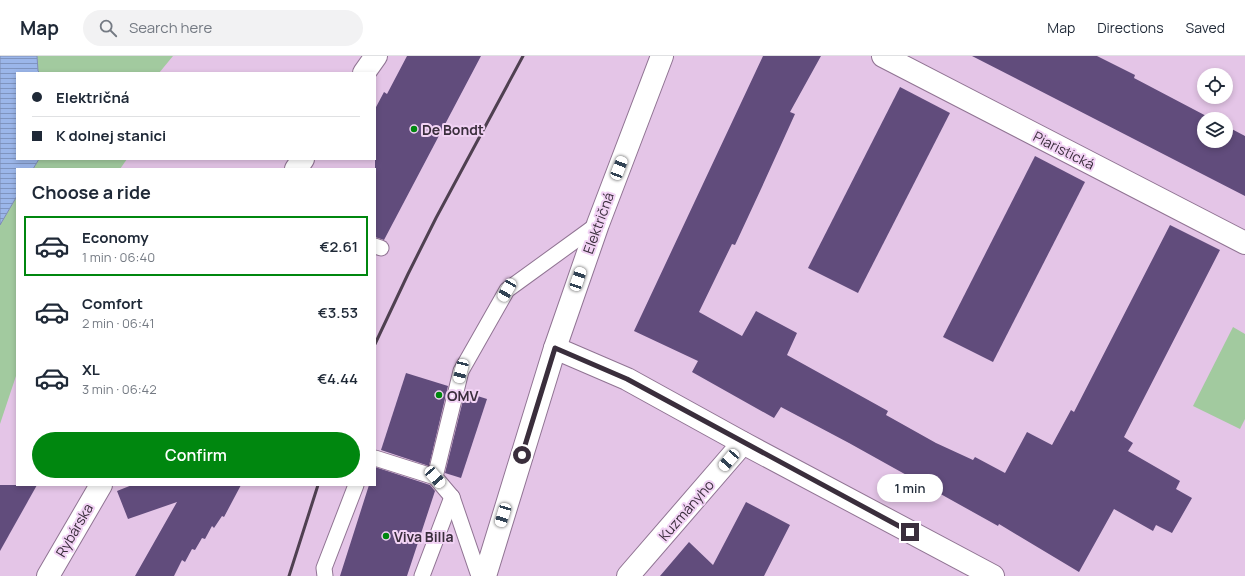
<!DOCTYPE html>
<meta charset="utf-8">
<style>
:root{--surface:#fff;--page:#f2f2f3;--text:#1f2937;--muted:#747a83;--line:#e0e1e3;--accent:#00870f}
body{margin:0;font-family:Manrope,sans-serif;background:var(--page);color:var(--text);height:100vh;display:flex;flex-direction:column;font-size:15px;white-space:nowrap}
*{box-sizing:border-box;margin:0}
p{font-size:13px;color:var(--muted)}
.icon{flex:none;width:22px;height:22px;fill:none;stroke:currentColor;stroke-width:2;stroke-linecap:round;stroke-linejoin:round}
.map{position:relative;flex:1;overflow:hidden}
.sheet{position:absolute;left:16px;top:112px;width:360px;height:318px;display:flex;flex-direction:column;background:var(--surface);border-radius:0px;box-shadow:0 2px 6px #0003}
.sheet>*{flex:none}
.hud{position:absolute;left:16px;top:16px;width:360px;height:88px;border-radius:0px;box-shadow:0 2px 6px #0003;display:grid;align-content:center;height:88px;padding:0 16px;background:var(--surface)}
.tools{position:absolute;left:1197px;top:12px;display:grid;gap:8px}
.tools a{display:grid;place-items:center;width:36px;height:36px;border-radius:50%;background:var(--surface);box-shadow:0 2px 6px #0003;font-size:20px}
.end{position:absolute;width:18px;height:18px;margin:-9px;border:5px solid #3a2e3c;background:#fff;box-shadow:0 0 0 2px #fff}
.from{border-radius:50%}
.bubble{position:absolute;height:28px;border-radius:14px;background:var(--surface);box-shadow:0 2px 6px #0003;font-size:13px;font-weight:600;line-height:28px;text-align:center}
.car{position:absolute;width:12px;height:24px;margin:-12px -6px;border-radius:5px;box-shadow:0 0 3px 1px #0007;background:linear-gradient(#fff 24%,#345 0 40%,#fff 0 76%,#345 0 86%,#fff 0)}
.hud b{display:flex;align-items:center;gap:14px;height:38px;font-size:15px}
.hud b+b{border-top:1px solid var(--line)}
.hud i{width:10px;height:10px;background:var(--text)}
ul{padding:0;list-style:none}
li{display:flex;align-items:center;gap:12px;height:60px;margin:0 8px 6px;padding:0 8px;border:2px solid transparent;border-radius:0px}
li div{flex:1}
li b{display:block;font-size:15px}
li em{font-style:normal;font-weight:600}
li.on{border-color:var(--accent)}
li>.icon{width:36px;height:36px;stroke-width:1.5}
h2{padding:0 16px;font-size:18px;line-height:48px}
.button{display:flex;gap:8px;margin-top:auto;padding:8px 16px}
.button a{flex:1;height:46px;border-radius:24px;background:var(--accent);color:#fff;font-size:16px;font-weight:600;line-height:46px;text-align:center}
header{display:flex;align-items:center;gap:24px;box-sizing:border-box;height:56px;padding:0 20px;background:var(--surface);border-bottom:1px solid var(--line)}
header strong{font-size:19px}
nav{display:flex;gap:22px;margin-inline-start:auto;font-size:14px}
.search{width:280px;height:36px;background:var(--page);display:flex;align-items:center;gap:10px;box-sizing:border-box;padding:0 14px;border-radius:22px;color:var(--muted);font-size:15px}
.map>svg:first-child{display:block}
.green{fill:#a2ca9f}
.water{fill:url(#water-rules);stroke:#7e8db6}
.building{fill:#614c7c}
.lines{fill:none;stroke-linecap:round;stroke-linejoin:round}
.lane-casing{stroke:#907493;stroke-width:17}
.street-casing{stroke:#907493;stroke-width:24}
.secondary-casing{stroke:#907493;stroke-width:24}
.lane{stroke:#fff;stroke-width:15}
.street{stroke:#fff;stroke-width:22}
.secondary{stroke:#fff;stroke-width:22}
.rail{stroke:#4f4051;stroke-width:3}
.route{stroke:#3a2e3c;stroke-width:5}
.poi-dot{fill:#00870f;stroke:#f1d2f4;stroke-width:1.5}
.labels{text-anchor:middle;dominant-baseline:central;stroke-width:4;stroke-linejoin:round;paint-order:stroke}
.poi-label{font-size:14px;font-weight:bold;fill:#3a2e3c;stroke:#f1d2f4;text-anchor:start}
.street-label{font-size:14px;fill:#3a2e3c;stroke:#f1d2f4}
</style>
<header>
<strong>Map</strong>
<div class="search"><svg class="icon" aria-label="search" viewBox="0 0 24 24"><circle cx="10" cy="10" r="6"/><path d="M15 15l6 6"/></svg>Search here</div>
<nav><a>Map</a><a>Directions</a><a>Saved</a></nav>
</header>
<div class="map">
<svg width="1245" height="520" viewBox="0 0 1245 520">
<defs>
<pattern id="water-rules" width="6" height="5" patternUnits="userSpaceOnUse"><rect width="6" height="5" fill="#9bb6ea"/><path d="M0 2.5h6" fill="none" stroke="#7f94bf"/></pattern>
</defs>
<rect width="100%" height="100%" fill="#e4c5e7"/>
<g class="green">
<polygon points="37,0 173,0 159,17 40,17 38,15"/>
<polygon points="39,103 127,103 120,113 33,113"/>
<polygon points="17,140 17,317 0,368 0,169"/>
<polygon points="1233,271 1245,278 1245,363 1240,373 1193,350"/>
</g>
<polygon class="water" points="0,0 37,0 38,15 40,17 17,17 17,103 39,103 33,113 17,113 17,140 0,169"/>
<g class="building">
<polygon points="407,0 481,0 384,184 375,181 375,53 384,36 387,38"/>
<polygon points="763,0 821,0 790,56 795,58 761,133 735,189 732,188 699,256 742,280 756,255 797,277 787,299 888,355 886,359 936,387 973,404 975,401 1005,417 1027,376 1052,389 1071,354 1074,356 1170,169 1220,194 1124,381 1133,387 1128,395 1180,425 1176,433 1192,442 1172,477 1156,469 1153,475 1114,453 1079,516 999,468 998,470 849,387 781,351 774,362 692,316 698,305 634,275"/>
<polygon points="972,0 1097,0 1135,19 1134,22 1212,63 1204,63 1204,85 1226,85 1226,70 1245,80 1245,140"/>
<polygon points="900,31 950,57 858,237 808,212"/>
<polygon points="1035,100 1085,126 993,306 943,281"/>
<polygon points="406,317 448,330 429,410 381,394"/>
<polygon points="465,336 487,343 461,422 445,417"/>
<polygon points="375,411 430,429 435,435 407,520 340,520 369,429 375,429"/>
<polygon points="0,429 37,429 0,495"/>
<polygon points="132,429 241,429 224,461 222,460 214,472 212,470 205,483 202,482 195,494 192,493 185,506 182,504 174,520 135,520 177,446 128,463 117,435"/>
<polygon points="746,446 790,469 764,520 660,520 689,486 713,509"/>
</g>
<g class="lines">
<g class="lane-casing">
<g id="lane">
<polyline points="375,190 381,192"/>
<polyline points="375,402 435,421"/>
<polyline points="325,520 324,512 356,429"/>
<polyline points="422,520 452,441"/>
<polyline points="479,520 452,441 435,421 461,315 507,234 598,168"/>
</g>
</g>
<g class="street-casing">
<g id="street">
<polyline points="883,0 1245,187"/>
<polyline points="364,17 376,0"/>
<polyline points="296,113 303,103"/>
<polyline points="555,292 627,323 743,387 993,520"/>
<polyline points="48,520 101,429"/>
<polyline points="628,520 743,387"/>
</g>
</g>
<g class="secondary-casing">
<polyline id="secondary" points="485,520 555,292 598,168 662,0"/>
</g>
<use href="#lane" class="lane"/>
<use href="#street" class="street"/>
<use href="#secondary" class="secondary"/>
<g class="rail">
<polyline points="375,288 408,218 436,162 523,0"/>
<polyline points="289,520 318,429"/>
</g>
</g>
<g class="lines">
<polyline class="route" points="522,399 555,292 627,323 910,476"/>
</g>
<g class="poi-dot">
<circle cx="414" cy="73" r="4"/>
<circle cx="439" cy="339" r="4"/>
<circle cx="386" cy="480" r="4"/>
</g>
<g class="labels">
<g class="poi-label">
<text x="422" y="73">De Bondt</text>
<text x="447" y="339">OMV</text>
<text x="394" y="480">Viva Billa</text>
</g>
<g class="street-label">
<text transform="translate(1064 94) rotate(27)">Piaristická</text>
<text transform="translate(598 167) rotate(-70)">Električná</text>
<text transform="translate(686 454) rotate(-49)">Kuzmányho</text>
<text transform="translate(74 474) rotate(-60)">Rybárska</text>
</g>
</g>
</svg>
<div class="tools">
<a><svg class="icon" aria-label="locate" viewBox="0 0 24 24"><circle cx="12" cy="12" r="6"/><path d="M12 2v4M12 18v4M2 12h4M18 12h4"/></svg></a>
<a><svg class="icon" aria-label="layers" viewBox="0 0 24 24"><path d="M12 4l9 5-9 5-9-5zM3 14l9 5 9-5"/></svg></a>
</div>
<i class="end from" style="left:522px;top:399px"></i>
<i class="end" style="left:910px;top:476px"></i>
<div class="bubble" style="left:877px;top:418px;width:66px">1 min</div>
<i class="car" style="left:619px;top:112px;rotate:21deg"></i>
<i class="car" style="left:578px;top:223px;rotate:19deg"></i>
<i class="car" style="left:507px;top:234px;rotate:210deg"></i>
<i class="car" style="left:461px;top:315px;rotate:194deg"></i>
<i class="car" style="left:729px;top:404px;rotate:221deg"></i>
<i class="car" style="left:435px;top:421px;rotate:139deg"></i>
<i class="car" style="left:503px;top:459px;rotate:197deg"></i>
<div class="hud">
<b><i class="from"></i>Električná</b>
<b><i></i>K dolnej stanici</b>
</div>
<section class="sheet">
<h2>Choose a ride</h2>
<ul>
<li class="on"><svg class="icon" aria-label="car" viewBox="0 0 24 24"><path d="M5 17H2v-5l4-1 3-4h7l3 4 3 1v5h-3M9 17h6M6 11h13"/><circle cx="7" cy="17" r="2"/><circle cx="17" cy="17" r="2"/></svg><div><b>Economy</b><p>1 min · 06:40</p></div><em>€2.61</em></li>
<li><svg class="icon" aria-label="car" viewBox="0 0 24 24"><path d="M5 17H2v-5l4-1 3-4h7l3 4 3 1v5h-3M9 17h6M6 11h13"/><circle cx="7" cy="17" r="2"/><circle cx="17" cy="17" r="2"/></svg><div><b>Comfort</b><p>2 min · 06:41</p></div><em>€3.53</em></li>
<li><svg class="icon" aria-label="car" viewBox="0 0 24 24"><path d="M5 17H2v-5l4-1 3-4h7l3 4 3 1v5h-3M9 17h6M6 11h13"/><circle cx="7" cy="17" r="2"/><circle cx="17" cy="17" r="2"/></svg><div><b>XL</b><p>3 min · 06:42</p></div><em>€4.44</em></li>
</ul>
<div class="button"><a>Confirm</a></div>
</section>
</div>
